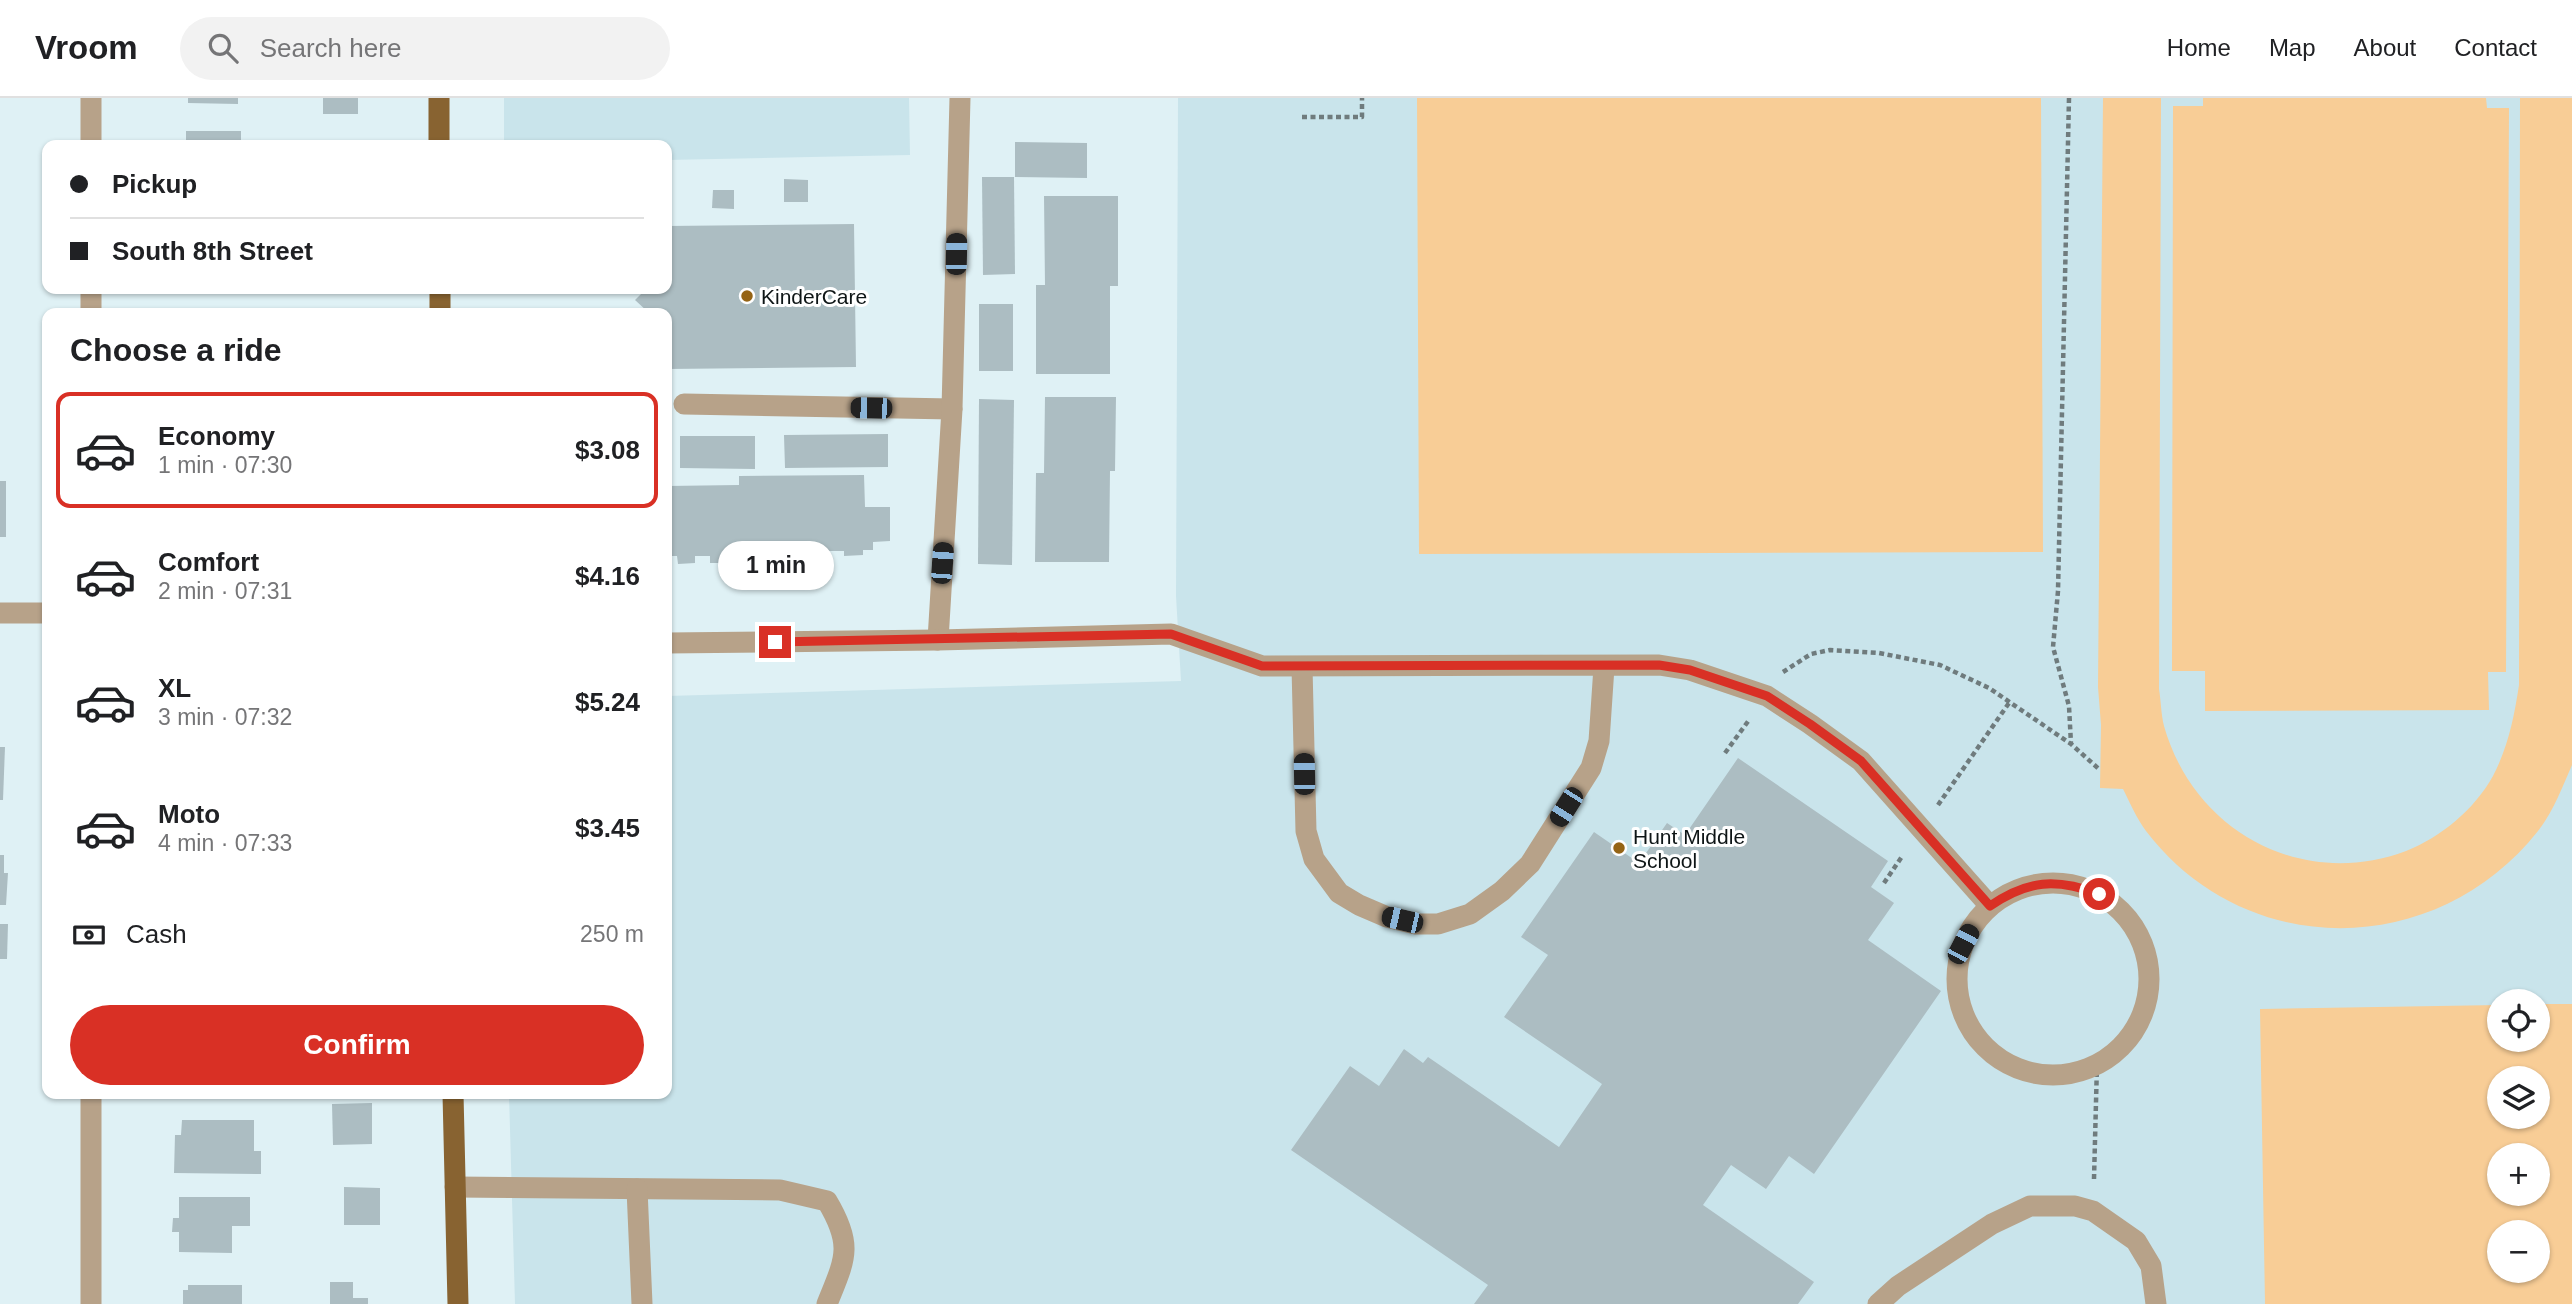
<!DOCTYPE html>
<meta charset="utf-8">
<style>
:root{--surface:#fff;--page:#f2f2f2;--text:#202124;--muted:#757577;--line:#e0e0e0;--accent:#d93025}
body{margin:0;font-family:Arial,sans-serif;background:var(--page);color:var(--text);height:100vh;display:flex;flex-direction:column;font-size:26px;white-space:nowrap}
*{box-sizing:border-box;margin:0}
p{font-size:23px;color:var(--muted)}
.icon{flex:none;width:38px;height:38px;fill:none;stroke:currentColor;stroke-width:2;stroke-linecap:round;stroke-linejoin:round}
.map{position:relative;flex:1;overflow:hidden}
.drawer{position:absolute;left:42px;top:210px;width:630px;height:791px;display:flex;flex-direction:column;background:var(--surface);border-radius:14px;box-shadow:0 2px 5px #0004}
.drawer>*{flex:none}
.banner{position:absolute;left:42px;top:42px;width:630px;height:154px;border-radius:14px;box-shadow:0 2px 5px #0004;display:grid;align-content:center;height:154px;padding:0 28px;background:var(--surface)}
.fabs{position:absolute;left:2487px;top:891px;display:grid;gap:14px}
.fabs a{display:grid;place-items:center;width:63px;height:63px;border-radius:50%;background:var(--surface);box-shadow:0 2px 5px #0004;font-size:35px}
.end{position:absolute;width:32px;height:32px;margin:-16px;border:9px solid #d93025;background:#fff;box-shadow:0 0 0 4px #fff}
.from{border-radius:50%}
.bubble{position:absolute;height:49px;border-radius:24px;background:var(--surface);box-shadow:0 2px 5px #0004;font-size:23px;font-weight:700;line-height:49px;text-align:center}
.car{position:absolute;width:21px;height:42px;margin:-21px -10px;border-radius:9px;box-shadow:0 0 5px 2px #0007;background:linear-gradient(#222 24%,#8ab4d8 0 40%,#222 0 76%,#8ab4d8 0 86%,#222 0)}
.banner b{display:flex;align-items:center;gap:24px;height:66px;font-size:26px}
.banner b+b{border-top:2px solid var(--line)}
.banner i{width:18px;height:18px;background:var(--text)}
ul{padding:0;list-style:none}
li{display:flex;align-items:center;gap:21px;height:116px;margin:0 14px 10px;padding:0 14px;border:4px solid transparent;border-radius:14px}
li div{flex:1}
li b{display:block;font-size:26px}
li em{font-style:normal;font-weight:700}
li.selected{border-color:var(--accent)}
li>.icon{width:63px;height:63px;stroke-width:1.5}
h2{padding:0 28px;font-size:32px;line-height:84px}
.pay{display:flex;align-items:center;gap:18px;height:77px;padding:0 28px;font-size:26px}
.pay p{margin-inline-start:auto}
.cta{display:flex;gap:14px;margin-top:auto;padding:14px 28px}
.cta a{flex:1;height:80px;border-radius:42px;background:var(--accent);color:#fff;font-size:28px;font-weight:700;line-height:80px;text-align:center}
header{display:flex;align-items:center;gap:42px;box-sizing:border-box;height:98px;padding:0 35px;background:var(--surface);border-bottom:2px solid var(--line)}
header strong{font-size:33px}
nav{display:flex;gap:38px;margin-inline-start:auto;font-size:24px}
.search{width:490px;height:63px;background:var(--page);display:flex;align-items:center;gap:18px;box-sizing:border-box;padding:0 24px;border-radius:38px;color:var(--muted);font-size:26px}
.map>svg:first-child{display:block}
.built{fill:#c9e4eb;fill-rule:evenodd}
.green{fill:#f8cd96;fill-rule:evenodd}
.building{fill:#acbdc2}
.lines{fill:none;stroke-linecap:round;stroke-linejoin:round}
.path{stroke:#6f7b7d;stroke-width:4.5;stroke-dasharray:5 3.5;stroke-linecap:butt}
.minor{stroke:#b7a289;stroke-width:21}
.major{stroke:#886331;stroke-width:21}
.route{stroke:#d93025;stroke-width:9}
.poi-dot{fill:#956415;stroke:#fff;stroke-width:2.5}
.labels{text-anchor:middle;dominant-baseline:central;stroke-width:6;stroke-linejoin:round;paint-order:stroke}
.poi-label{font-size:21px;fill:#0e1516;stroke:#fff;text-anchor:start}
</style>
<header>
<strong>Vroom</strong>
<div class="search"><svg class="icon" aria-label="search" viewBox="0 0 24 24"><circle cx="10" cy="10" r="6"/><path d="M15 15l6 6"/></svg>Search here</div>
<nav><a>Home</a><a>Map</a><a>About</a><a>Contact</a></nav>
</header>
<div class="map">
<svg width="2572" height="1206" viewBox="0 0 2572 1206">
<rect width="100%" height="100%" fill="#dff1f5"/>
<g class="built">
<polygon points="504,0 909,0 910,57 667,62 667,47 504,47"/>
<path d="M1178,0H2572V1206H515L509,996H667V598L1181,583L1176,498ZM2499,903H2538V942H2499ZM2499,980H2538V1018H2499ZM2499,1057H2538V1096H2499ZM2499,1134H2538V1172H2499Z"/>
</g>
<g class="green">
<polygon points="1417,0 2041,0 2043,454 1419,456"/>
<path d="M2103,0H2161L2159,591C2161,603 2161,616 2164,628C2194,734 2302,792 2406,753C2441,739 2474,712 2493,678C2508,649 2514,620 2519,587L2520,0H2572V667C2562,690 2553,714 2538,733C2437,861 2246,864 2146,733C2137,721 2130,705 2123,691L2100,690L2101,627L2098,589Z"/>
<polygon points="2203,0 2486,0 2487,10 2509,10 2506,574 2488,574 2489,612 2205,613 2205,573 2172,573 2173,8 2203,8"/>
<path d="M2538,906H2572V1206H2265L2260,911L2499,907V942H2538ZM2538,980V1018H2499V980ZM2538,1057V1096H2499V1057ZM2538,1134V1172H2499V1134Z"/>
</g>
<g class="building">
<polygon points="188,0 238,0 238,6 188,5"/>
<rect x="323" y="0" width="35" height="16"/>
<rect x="186" y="33" width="55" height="14"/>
<polygon points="1015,44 1087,45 1087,80 1015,79"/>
<polygon points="982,79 1014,79 1015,176 983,177"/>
<polygon points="784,81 808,82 808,104 784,104"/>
<polygon points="713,92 734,92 734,111 712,110"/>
<polygon points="1044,98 1118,98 1118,188 1110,188 1110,276 1036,276 1036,187 1045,187"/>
<polygon points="854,126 856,269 667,271 667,215 653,215 653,212 649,215 635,202 646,191 653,194 653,191 667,191 667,128"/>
<rect x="979" y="206" width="34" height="67"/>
<rect x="199" y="212" width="45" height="3"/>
<polygon points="1045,299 1116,299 1115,373 1110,373 1109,464 1035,464 1036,375 1044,375"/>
<polygon points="979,301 1014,302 1012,467 978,466"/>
<polygon points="888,336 888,369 785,370 784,337"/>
<polygon points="680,338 755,338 755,371 680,370"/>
<polygon points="864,377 865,409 890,409 890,443 873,444 873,452 863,452 863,457 844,458 844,453 809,453 809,460 759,460 759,454 738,454 738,465 710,465 710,458 695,458 695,465 678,466 677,458 667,458 667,388 739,387 739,378"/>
<rect x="0" y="383" width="6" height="56"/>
<polygon points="0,649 5,649 3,702 0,702"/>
<polygon points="1738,660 1888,763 1871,789 1894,805 1868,842 1941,893 1814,1076 1789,1058 1766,1091 1731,1067 1703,1107 1814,1184 1798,1206 1474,1206 1488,1187 1291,1052 1350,968 1379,988 1404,951 1423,965 1428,959 1559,1049 1602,986 1504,919 1548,857 1521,839 1594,734 1639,765 1667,725 1685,737"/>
<polygon points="0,757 4,757 4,775 8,775 6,807 0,807"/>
<polygon points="0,826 8,826 7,861 0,861"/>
<polygon points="372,1005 372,1046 333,1047 332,1006"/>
<polygon points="182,1022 254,1022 254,1053 261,1053 261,1076 174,1075 175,1037 181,1037"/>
<polygon points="344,1089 380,1090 380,1127 344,1127"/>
<polygon points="179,1099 250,1099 250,1128 232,1128 232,1155 179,1154 179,1134 172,1134 173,1120 179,1120"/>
<polygon points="330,1184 353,1184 353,1200 368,1200 368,1206 330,1206"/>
<polygon points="188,1187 242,1187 242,1206 183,1206 183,1192 188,1192"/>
</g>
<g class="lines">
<g class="path">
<polyline points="2069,0 2058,493 2053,549 2069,608 2071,646"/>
<polyline points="1302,19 1362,19 1362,0"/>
<polyline points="1783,574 1811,556 1830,552 1879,555 1940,567 1989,590 2071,646 2100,672"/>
<polyline points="1725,655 1749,622"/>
<polyline points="1938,707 2009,605"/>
<polyline points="1884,785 1903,757"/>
<polyline points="2094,1081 2097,966"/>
</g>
<g class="minor">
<polyline points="91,0 91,47"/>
<polyline points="91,191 91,215"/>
<polyline points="684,306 952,311"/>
<polyline points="0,515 47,515"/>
<polyline points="938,542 952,311 960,0"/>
<polyline points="667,545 938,542 1171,536 1262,568 1659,567 1690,572 1767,598 1810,626 1861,663 1990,808"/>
<polyline points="1302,569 1306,733 1314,761 1339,795 1359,807 1387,819 1416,826 1438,826 1470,816 1502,793 1530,766 1591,670 1599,643 1604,569"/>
<circle cx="2053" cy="881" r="96"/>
<polyline points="91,996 91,1206"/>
<path d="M455,1089L780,1092L827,1103C854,1148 845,1161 827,1206"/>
<polyline points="637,1091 642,1206"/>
<polyline points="1878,1206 1898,1188 1992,1126 2030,1108 2075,1108 2093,1113 2136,1143 2151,1168 2156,1206"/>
</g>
<g class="major">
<polyline points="439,0 439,47"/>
<polyline points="440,191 440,215"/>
<polyline points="453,996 458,1206"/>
</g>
</g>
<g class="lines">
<path class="route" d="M775,544L1171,536L1262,568L1659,567L1690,572L1767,598L1810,626L1861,663L1990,808C2028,782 2056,780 2099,796"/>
</g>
<g class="poi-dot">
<circle cx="747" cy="198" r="7"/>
<circle cx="1619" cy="750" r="7"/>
</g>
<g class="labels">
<g class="poi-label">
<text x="761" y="198">KinderCare</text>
<text x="1633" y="738">Hunt Middle<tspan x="1633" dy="24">School</tspan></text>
</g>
</g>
</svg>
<div class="fabs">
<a><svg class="icon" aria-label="locate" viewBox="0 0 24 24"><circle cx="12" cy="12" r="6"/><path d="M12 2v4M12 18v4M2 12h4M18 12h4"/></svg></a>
<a><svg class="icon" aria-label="layers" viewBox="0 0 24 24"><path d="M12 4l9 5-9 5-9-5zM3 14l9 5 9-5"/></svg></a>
<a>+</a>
<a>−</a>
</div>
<i class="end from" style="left:2099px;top:796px"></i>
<i class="end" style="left:775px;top:544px"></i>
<div class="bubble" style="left:718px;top:443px;width:116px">1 min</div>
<i class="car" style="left:956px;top:156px;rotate:1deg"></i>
<i class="car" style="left:871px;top:310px;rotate:271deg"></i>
<i class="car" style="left:942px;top:465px;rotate:4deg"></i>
<i class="car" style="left:1304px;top:676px;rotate:359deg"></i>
<i class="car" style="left:1566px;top:709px;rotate:212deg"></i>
<i class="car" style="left:1402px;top:822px;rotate:283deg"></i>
<i class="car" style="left:1963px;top:846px;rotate:28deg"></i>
<div class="banner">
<b><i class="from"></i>Pickup</b>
<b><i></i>South 8th Street</b>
</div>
<section class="drawer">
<h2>Choose a ride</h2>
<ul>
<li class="selected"><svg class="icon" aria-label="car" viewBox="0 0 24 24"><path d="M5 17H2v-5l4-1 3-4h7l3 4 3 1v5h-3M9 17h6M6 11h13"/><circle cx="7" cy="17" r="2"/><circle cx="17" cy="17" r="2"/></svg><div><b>Economy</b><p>1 min · 07:30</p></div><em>$3.08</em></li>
<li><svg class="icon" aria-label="car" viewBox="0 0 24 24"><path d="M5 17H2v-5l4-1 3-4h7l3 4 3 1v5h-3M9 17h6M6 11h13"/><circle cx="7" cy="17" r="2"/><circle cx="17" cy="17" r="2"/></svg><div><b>Comfort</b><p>2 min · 07:31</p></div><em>$4.16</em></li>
<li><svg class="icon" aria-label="car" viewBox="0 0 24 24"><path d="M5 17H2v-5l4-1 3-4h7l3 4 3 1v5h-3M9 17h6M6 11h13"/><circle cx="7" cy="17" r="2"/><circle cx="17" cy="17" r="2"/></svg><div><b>XL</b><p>3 min · 07:32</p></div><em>$5.24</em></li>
<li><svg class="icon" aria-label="car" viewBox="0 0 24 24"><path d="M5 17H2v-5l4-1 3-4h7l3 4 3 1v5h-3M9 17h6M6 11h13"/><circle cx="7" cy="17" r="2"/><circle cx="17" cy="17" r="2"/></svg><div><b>Moto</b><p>4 min · 07:33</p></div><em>$3.45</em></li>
</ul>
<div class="pay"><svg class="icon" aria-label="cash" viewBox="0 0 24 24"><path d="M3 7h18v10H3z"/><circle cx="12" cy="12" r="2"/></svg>Cash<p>250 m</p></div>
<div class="cta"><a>Confirm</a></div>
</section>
</div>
